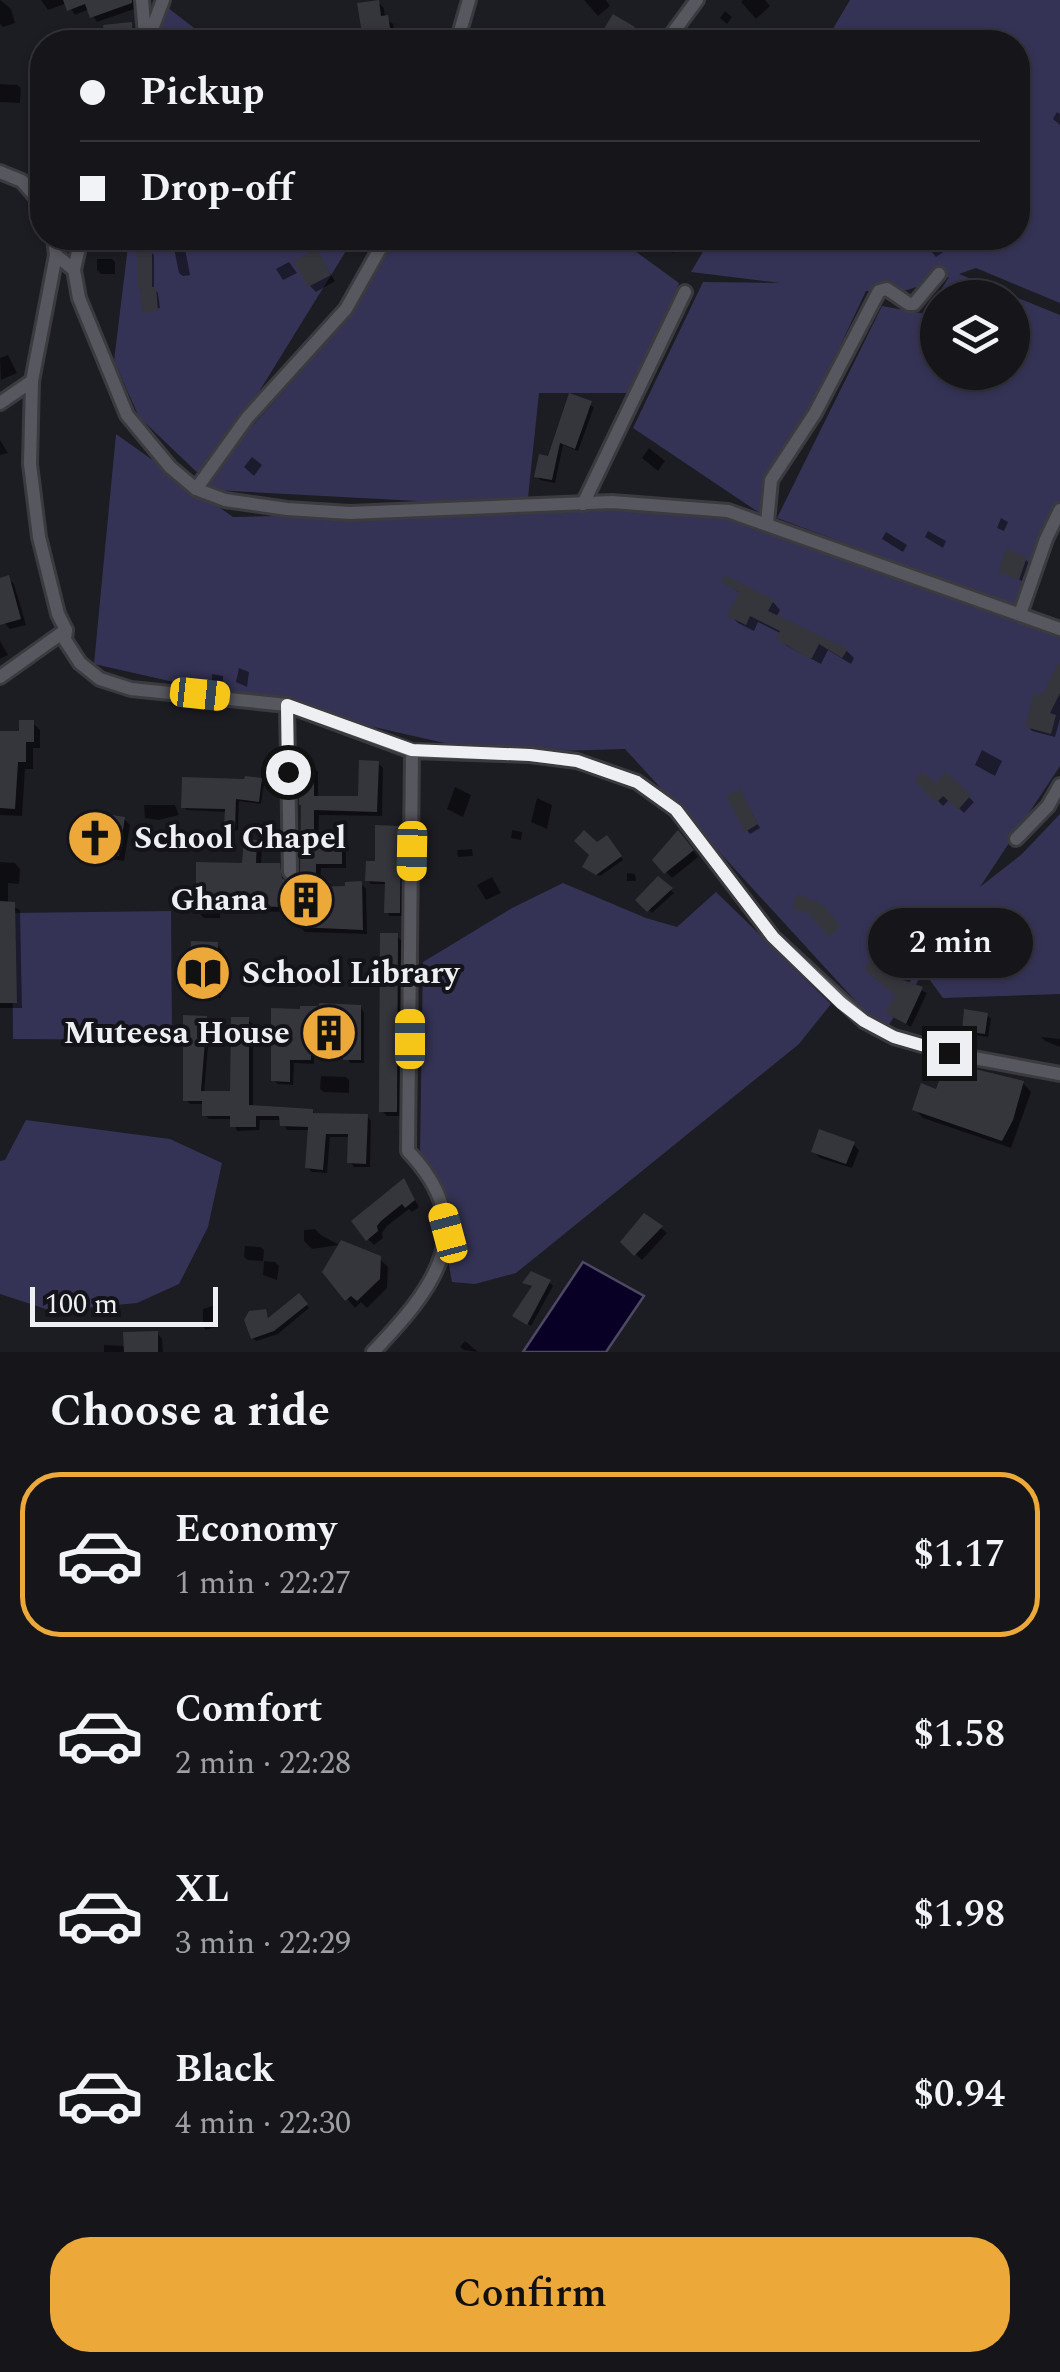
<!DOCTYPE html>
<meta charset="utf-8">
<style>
:root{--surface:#15151a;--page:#1e1e23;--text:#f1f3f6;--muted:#9d9fa2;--line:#343439;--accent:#eca93a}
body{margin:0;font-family:Spectral,serif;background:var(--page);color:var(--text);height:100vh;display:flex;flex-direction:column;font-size:38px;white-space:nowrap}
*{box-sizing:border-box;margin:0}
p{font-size:32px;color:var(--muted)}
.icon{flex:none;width:55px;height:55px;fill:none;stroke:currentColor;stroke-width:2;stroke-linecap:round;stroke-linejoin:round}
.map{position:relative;height:1352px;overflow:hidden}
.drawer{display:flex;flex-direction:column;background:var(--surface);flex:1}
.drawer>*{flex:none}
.guide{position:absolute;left:30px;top:30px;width:1000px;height:220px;border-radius:40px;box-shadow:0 2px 8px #0004,0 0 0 2px var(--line);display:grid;align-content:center;height:220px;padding:0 50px;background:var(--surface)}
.controls{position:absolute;left:920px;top:280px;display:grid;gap:20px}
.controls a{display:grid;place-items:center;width:110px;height:110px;border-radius:50%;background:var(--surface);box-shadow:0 2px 8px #0004,0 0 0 2px var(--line);font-size:50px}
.scale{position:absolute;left:30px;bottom:25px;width:188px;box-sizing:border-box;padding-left:10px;border:5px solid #eeeff3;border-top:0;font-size:28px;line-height:35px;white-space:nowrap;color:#eeeff3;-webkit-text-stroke:8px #131319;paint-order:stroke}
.end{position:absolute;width:45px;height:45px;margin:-22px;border:12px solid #eeeff3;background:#111;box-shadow:0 0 0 5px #111}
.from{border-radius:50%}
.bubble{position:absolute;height:70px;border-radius:35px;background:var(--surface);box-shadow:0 2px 8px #0004,0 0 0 2px var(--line);font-size:32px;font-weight:600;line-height:70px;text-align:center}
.car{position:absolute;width:30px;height:60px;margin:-30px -15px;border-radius:12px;box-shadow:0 0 8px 2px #0007;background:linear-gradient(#f5c518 24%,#345 0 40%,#f5c518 0 76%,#345 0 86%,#f5c518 0)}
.guide b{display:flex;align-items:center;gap:35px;height:95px;font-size:38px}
.guide b+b{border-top:2px solid var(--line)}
.guide i{width:25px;height:25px;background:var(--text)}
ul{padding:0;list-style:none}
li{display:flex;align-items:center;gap:30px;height:165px;margin:0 20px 15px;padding:0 30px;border:5px solid transparent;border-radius:40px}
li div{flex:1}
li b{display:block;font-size:38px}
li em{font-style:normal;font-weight:600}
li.selected{border-color:var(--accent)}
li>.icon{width:90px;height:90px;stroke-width:1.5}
h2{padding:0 50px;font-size:45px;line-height:120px}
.cta{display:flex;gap:20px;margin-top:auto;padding:20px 50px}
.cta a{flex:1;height:115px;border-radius:40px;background:var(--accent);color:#111;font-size:40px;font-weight:600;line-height:115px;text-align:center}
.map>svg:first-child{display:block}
.green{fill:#353355;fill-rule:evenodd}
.water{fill:#090025;stroke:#4e4863;stroke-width:2.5}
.shadow{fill:#0007}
.building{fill:#35353c}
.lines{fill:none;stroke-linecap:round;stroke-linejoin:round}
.minor-casing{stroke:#3a3a3f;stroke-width:18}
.minor{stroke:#57575f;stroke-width:12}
.route{stroke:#eeeff3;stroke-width:12}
.labels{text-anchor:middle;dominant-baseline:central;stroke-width:8;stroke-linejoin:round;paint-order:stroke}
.poi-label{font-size:32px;font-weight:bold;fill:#eeeff3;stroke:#131319;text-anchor:start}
</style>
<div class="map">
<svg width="1060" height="1352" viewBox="0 0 1060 1352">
<rect width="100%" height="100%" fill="#1c1c23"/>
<g class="green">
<polygon points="158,0 212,42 152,42"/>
<path d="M850,0H1060V303L976,268L959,274L1060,315V526L1016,607L777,518L882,306L926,314L949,277L894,294L866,291L761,514L633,428L703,282L780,283L691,272L711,238H1018V42H825ZM938,298H1012V372H938Z"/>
<polygon points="129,238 354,238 205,479 338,330 384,238 617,238 679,283 636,393 539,393 527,507 196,489 204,479 139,417 114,361"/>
<polygon points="116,434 233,517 697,506 1060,630 1060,766 980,887 1022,854 1060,814 1060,994 943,998 924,972 884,1032 625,749 489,753 94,664"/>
<polygon points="563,883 646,918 677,927 716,892 831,1004 799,1044 516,1273 475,1284 452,1282 437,1200 420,1152 423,962 512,908"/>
<polygon points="171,911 172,1040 13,1039 12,913"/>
<polygon points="26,1120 170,1139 222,1163 208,1227 179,1284 137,1303 52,1311 0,1294 0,1161 5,1160"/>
</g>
<polygon class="water" points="583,1262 644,1296 606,1352 523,1352"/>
<g class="shadow">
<polygon points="0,0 11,9 15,23 3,27 0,24"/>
<polygon points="41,0 138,0 137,8 97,22 89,9 75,15 67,3 48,10"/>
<polygon points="584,0 606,0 610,6 598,16"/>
<polygon points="743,0 765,0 770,6 756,19 741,2"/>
<polygon points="378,2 384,8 385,18 393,24 395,34 370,38 364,32"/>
<polygon points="725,11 732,17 727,24 720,18"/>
<polygon points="614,17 640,35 635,42 609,41"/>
<polygon points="131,24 136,30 138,42 107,42 106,27"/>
<polygon points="0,84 17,85 21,88 20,103 0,102"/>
<polygon points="1057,112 1060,114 1060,125 1053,119"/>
<polygon points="141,238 152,238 149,250 154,255 154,289 158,293 160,308 144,310 140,285"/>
<polygon points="172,238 183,238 190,275 183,276 179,273"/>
<polygon points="657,238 684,238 673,253"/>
<polygon points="858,238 875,238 868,245"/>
<polygon points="926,238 956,238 959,241 936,257 922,240"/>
<polygon points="317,252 335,281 316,292 310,286"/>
<polygon points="97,259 112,259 115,262 115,274 101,274 97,270"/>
<polygon points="289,262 297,273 283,280 276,269"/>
<polygon points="948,290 963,298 944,298"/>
<polygon points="8,355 17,373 1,380 0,358"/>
<polygon points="570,396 594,407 578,451 563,445 555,483 540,480 537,476 549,459"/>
<polygon points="0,440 8,453 0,455"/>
<polygon points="649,448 665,461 658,471 642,458"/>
<polygon points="252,457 262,465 254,476 244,467"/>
<polygon points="1001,518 1008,522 1004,531 997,528"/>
<polygon points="928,531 946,541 943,548 925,537"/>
<polygon points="886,532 907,545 903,552 882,539"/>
<polygon points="1025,559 1029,563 1022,581 1001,571"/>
<polygon points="8,578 14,584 26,625 10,629 4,623 0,589 0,580"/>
<polygon points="724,581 773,602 780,610 776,618 847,651 854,658 851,664 828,650 821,664 787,646 779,639 782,634 758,622 754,631 738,623 730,615 741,594"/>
<polygon points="0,641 8,655 0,659"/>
<polygon points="1060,665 1060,719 1055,737 1032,731 1028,726"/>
<polygon points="239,668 249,672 247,687 236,682"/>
<polygon points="212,674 223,676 223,683 212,681"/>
<polygon points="33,723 40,730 40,748 33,748 33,769 25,769 22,816 0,815 0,734 21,734"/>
<polygon points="982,750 1002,761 995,776 975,765"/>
<polygon points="378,763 383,768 382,816 319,815 318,848 341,847 346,853 346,868 321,868 320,889 347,889 361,883 366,889 367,934 305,932 299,926 299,912 220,911 220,918 204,918 199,913 244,865 256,842 262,848 261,865 279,865 284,871 286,881 295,884 302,873 313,767 318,772 318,798 360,799"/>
<polygon points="946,776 974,802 964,813 950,799 943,806 919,781 936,787"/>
<polygon points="261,780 264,784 261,804 239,801 238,831 227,827 227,812 187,810 183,807"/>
<polygon points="455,787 471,795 463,817 447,809"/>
<polygon points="743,796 760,828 750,834 747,830"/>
<polygon points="537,798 552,805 547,829 531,822"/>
<polygon points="144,805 175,805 179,815 159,820 145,818"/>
<polygon points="124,819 130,825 124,861 96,857 90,851"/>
<polygon points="400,829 403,833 403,916 390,916 387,912 387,884 371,884 368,880"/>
<polygon points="512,830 522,832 521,840 511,838"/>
<polygon points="684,839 698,857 672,878 655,860"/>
<polygon points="610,841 623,860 600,876 588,870 592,855 597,845"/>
<polygon points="457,850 472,849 473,856 458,857"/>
<polygon points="0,862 15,863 20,869 19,884 8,883 8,904 20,910 22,1008 0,1008"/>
<polygon points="627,873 635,874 636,881 627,881"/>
<polygon points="492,877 501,893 486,900 477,885"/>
<polygon points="658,880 674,893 652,913 639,900"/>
<polygon points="397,936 402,941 401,1116 387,1116 382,1111"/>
<polygon points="217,945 223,951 221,998 196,996 190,990"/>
<polygon points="872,974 907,974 912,979 908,984 927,993 911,1027 893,1017 898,996"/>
<polygon points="360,1007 364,1012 364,1063 350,1063 346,1052 315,1052 314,1064 294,1063 293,1085 278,1084 273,1080 273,1011"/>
<polygon points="987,1015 991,1019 988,1037 968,1034 964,1030"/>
<polygon points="206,1019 210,1023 204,1093 232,1094 248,1020 253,1024 253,1108 312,1111 317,1115 367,1116 371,1121 370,1167 354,1167 350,1162 350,1137 330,1137 327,1173 312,1172 307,1167 310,1130 287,1130 282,1120 260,1120 259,1130 237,1131 232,1119 209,1119 204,1114 204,1104 190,1104 186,1100"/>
<polygon points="1041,1037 1060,1039 1060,1047 1045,1041"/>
<polygon points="321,1076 346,1077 349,1080 349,1093 324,1092 320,1089"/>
<polygon points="1023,1083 1031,1092 1011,1148 923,1118 915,1109 938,1093"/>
<polygon points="853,1144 859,1150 852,1168 820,1158 814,1152"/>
<polygon points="404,1181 419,1207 412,1212 409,1209 387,1226 382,1233 383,1238 374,1245 368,1239"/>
<polygon points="661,1228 667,1233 642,1260 623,1242"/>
<polygon points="315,1229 321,1235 339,1245 312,1249 304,1241 304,1230"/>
<polygon points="245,1246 260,1247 264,1250 263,1261 275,1262 279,1266 277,1280 263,1275 264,1261 248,1260 244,1257"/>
<polygon points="379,1258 388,1267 387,1288 367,1308 361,1302 355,1308 325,1272"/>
<polygon points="549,1282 553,1286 531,1326 519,1319 534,1288 525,1283"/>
<polygon points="299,1296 309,1308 278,1334 256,1341 253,1338 265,1312 270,1320"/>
<polygon points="215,1305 218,1308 218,1326 206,1330 203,1327 203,1309"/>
<polygon points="157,1333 162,1339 163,1352 104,1352 104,1345 126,1346"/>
<polygon points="465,1341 478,1352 464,1350 460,1347"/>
</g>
<g class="building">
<polygon points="63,0 132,0 132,3 90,18 85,4 67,11"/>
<polygon points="379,0 381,16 388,15 390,28 362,33 357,3"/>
<polygon points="613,14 635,27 626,42 596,42"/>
<polygon points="132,22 134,42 105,42 103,25"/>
<polygon points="137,249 152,249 152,287 156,287 158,311 142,313 140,286 137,286"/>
<polygon points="317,249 331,275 308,287 294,261"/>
<polygon points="569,393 592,401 575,449 560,443 552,480 534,477 539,454 548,456"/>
<polygon points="1006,549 1027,557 1019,580 998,572"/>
<polygon points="9,575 21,619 0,625 0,578"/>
<polygon points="725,575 774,600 768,611 848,649 842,658 819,644 812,658 808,658 776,639 780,631 750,616 746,625 727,616 739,592 721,582"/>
<polygon points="1060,660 1060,693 1050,713 1056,715 1051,734 1025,727 1034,693 1042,695"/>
<polygon points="19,720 34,720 34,742 26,742 26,762 18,762 15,809 0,808 0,731 19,731"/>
<polygon points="359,760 379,761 377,812 314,810 314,845 342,845 342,864 316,864 316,887 345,886 345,882 362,881 363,930 297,927 297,907 215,906 215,913 196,914 196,862 242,863 244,839 257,840 256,863 280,863 282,878 289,882 296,880 300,872 301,805 299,805 298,764 314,765 314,796 358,796"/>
<polygon points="922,772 936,783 946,772 971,795 958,810 943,796 936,803 915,781"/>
<polygon points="245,776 262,778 259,802 236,799 235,828 224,828 225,809 181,808 182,777 244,779"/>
<polygon points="740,789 758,824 745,832 726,796"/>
<polygon points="93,812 125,817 119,856 87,852"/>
<polygon points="375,825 401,826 400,913 384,913 385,882 365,881 366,861 375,861"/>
<polygon points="584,830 597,842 607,835 622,856 596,875 582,867 589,855 574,841"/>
<polygon points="678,830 694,850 664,874 652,860"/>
<polygon points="658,876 673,888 647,912 635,900"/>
<polygon points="797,894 822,904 841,926 829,937 809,914 792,908"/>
<polygon points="0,901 15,902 17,1003 0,1003"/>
<polygon points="380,933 398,933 397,1112 379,1112"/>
<polygon points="191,941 218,942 216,993 188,991"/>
<polygon points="876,951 909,973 903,980 923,987 906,1024 885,1013 895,995 864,970"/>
<polygon points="319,1003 361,1005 361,1060 343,1060 343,1049 311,1049 311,1060 290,1060 290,1082 271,1081 271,1008 300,1009 300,1006 319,1006"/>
<polygon points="964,1009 988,1013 985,1034 962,1031"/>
<polygon points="183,1015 207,1016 201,1091 230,1091 231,1017 249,1017 249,1105 313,1109 313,1113 368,1114 366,1164 347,1163 348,1134 326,1134 323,1170 305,1168 308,1127 280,1126 279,1116 256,1116 256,1127 230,1127 230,1116 202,1116 202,1101 183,1101"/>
<polygon points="946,1062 1024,1081 1013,1120 1002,1141 912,1110 921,1083 936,1089"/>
<polygon points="819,1129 855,1142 846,1164 811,1152"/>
<polygon points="404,1178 415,1200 405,1208 402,1204 381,1221 377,1226 378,1231 366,1241 351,1221"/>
<polygon points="644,1213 663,1226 634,1256 620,1242"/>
<polygon points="341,1240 381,1256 380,1279 357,1301 351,1296 345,1301 322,1272"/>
<polygon points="531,1271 551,1280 527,1325 512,1316 532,1286 522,1283"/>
<polygon points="299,1293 308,1304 274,1331 251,1339 244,1320 249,1311 266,1309 268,1318"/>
<polygon points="158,1331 158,1352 124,1352 123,1332"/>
</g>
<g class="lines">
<g class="minor-casing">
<g id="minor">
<polyline points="142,0 145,35"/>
<polyline points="147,42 163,0"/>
<polyline points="457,42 469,0"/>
<polyline points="666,42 697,0"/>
<polyline points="0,172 22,181 42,204"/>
<polyline points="54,238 56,255 74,270 79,298 127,415 170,467 196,489 225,500 287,509 350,513 612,502 728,511 1060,629"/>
<polyline points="56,255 32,381 30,464 39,537 58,614 66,630 65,640 80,663 100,679 131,689 287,705 412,751 530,755 577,761 637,782 676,810 773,937 864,1021 894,1037 958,1055 1060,1074"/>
<polyline points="74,270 81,238"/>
<polyline points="0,403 32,381"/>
<polyline points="196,489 247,418 346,309 386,238"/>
<polyline points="583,504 685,292"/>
<polyline points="767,523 771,480 815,413 879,291 887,289 909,304 914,304 939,274"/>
<polyline points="1020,614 1046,539 1060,510"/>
<polyline points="0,677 66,630"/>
<polyline points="287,705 290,872"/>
<polyline points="1016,839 1048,806 1060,785"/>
<path d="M373,1352C434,1288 482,1229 408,1151L412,751"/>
</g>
</g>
<use href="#minor" class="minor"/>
</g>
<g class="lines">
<polyline class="route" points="288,772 287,705 412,750 530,755 577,761 637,782 676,810 773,937 841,1003 864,1021 894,1037 949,1053"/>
</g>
<defs>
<g id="church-disc" transform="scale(2.875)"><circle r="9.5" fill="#eca93a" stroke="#131319"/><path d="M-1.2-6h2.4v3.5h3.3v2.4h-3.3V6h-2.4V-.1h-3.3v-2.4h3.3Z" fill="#111"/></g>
<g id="building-disc" transform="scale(2.875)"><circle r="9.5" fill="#eca93a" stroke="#131319"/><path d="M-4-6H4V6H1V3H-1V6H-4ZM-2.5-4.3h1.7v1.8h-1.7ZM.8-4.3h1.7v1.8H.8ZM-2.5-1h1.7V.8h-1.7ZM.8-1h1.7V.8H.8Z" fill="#111"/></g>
<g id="library-disc" transform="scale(2.875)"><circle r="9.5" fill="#eca93a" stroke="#131319"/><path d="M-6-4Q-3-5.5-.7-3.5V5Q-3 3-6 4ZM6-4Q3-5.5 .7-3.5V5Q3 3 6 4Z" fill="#111"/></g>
</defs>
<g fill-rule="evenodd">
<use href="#church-disc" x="95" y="838"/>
<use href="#building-disc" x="306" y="900"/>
<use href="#library-disc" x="203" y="973"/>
<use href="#building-disc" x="329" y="1033"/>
</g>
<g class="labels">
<g class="poi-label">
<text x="134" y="838">School Chapel</text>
<text x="267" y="900" text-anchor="end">Ghana</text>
<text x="242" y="973">School Library</text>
<text x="290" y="1033" text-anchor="end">Muteesa House</text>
</g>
</g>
</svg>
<div class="controls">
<a><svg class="icon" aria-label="layers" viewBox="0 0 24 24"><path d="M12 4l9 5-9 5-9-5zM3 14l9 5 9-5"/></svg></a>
</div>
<div class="scale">100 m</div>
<i class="end from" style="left:288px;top:772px"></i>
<i class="end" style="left:949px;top:1053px"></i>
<div class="bubble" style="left:868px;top:908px;width:165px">2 min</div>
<i class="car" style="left:200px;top:694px;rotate:96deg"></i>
<i class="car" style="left:412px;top:851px;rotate:181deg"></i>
<i class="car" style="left:410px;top:1039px;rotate:0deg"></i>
<i class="car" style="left:448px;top:1233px;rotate:345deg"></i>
<div class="guide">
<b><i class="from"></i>Pickup</b>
<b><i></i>Drop-off</b>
</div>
</div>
<section class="drawer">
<h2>Choose a ride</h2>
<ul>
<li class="selected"><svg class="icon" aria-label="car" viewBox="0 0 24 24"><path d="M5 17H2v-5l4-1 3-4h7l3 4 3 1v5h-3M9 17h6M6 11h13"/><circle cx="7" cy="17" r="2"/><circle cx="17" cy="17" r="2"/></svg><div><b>Economy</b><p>1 min · 22:27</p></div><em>$1.17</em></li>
<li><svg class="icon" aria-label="car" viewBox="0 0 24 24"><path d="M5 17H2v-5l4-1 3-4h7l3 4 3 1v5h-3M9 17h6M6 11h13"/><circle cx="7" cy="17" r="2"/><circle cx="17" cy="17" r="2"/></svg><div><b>Comfort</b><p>2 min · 22:28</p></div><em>$1.58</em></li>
<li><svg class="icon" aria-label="car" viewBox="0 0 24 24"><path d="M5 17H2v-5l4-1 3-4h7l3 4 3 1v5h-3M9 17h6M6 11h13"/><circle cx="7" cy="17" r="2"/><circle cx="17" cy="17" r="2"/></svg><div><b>XL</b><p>3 min · 22:29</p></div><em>$1.98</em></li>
<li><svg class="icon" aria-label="car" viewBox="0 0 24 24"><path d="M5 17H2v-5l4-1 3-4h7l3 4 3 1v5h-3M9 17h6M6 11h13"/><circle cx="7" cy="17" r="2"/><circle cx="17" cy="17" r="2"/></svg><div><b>Black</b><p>4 min · 22:30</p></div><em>$0.94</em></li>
</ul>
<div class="cta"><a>Confirm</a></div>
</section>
